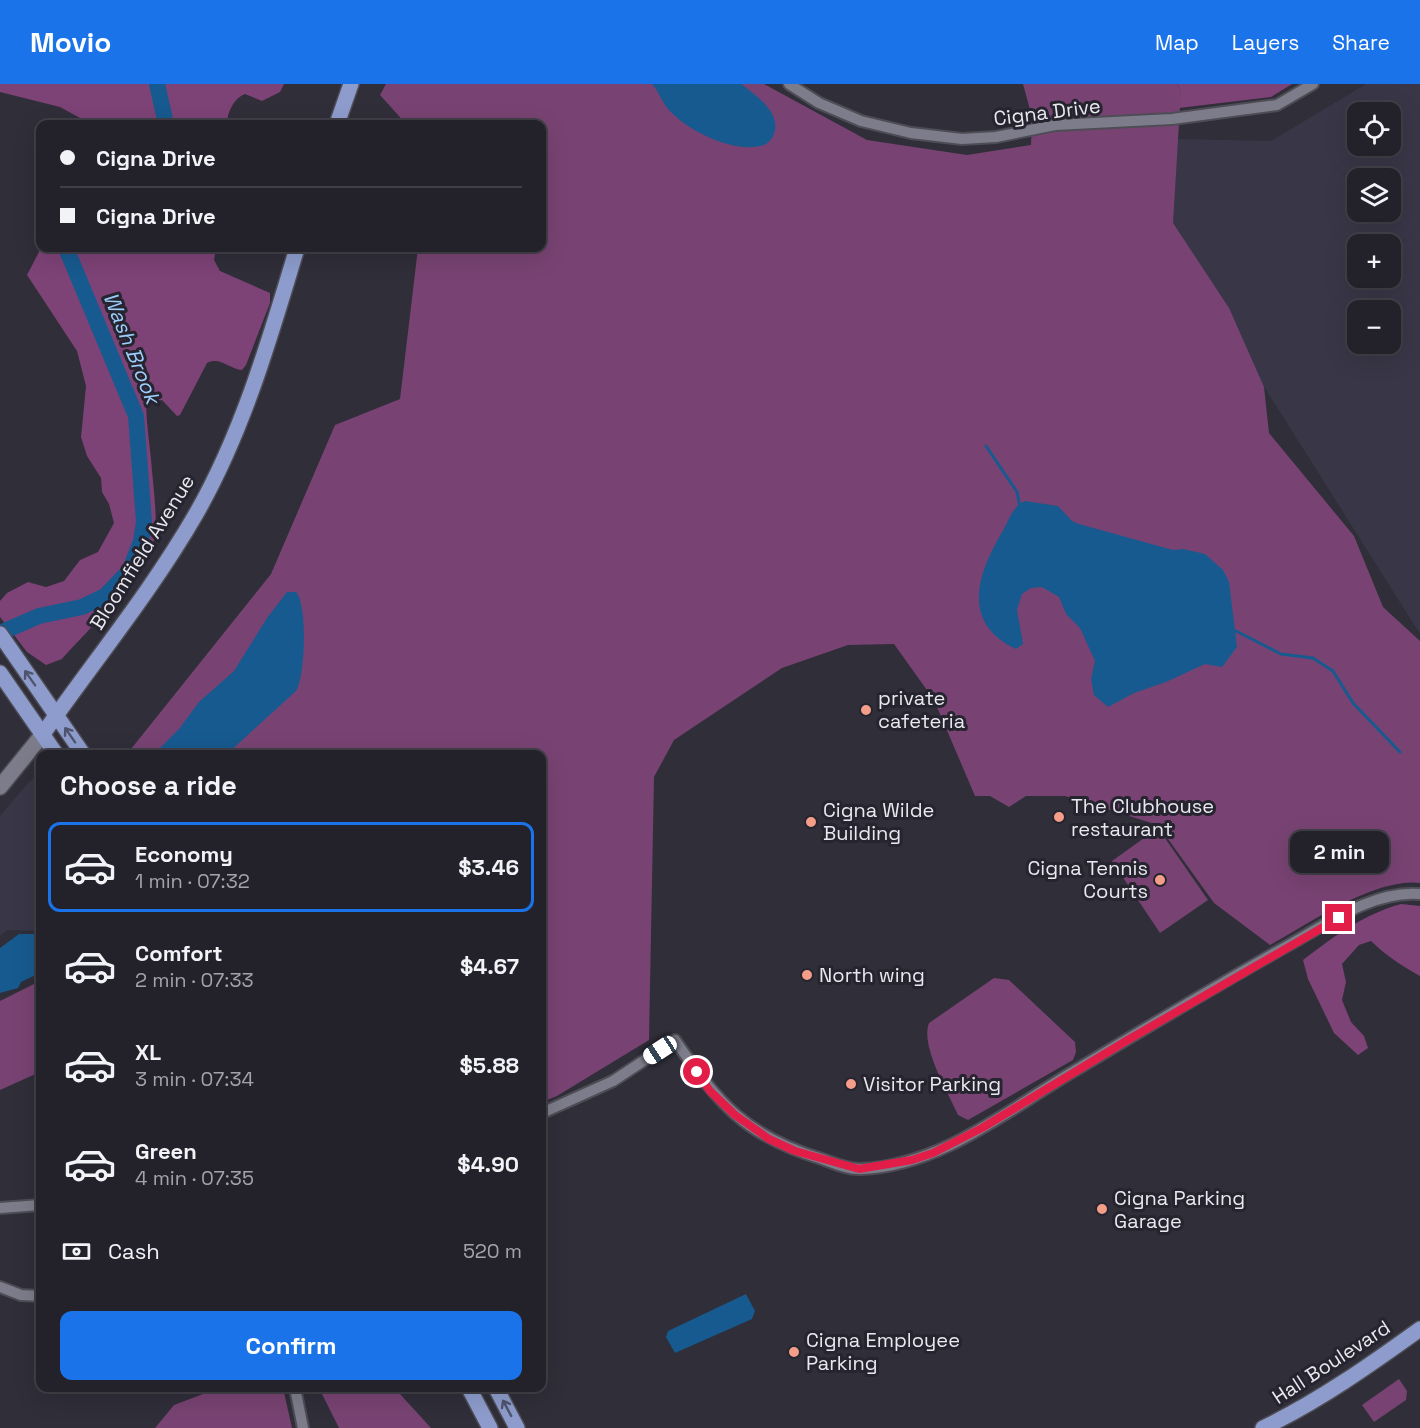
<!DOCTYPE html>
<meta charset="utf-8">
<style>
:root{--surface:#23222b;--page:#2b2a33;--text:#f1f3f6;--muted:#a3a4a9;--line:#403f47;--accent:#1a73e8}
body{margin:0;font-family:"Space Grotesk",sans-serif;background:var(--page);color:var(--text);height:100vh;display:flex;flex-direction:column;font-size:22px;white-space:nowrap}
*{box-sizing:border-box;margin:0}
p{font-size:20px;color:var(--muted)}
.icon{flex:none;width:33px;height:33px;fill:none;stroke:currentColor;stroke-width:2;stroke-linecap:round;stroke-linejoin:round}
.map{position:relative;flex:1;overflow:hidden}
.drawer{position:absolute;left:36px;top:666px;width:510px;height:642px;display:flex;flex-direction:column;background:var(--surface);border-radius:12px;box-shadow:0 6px 24px #0002,0 0 0 2px var(--line)}
.drawer>*{flex:none}
.guide{position:absolute;left:36px;top:36px;width:510px;height:132px;border-radius:12px;box-shadow:0 6px 24px #0002,0 0 0 2px var(--line);display:grid;align-content:center;height:132px;padding:0 24px;background:var(--surface)}
.fabs{position:absolute;left:1347px;top:18px;display:grid;gap:12px}
.fabs a{display:grid;place-items:center;width:54px;height:54px;border-radius:12px;background:var(--surface);box-shadow:0 6px 24px #0002,0 0 0 2px var(--line);font-size:30px}
.end{position:absolute;width:27px;height:27px;margin:-14px;border:8px solid #e11d48;background:#fff;box-shadow:0 0 0 3px #fff}
.from{border-radius:50%}
.bubble{position:absolute;height:42px;border-radius:12px;background:var(--surface);box-shadow:0 6px 24px #0002,0 0 0 2px var(--line);font-size:20px;font-weight:700;line-height:42px;text-align:center}
.car{position:absolute;width:18px;height:36px;margin:-18px -9px;border-radius:8px;box-shadow:0 0 4px 2px #0007;background:linear-gradient(#fff 24%,#345 0 40%,#fff 0 76%,#345 0 86%,#fff 0)}
.guide b{display:flex;align-items:center;gap:21px;height:57px;font-size:22px}
.guide b+b{border-top:2px solid var(--line)}
.guide i{width:15px;height:15px;background:var(--text)}
ul{padding:0;list-style:none}
li{display:flex;align-items:center;gap:18px;height:90px;margin:0 12px 9px;padding:0 12px;border:3px solid transparent;border-radius:12px}
li div{flex:1}
li b{display:block;font-size:22px}
li em{font-style:normal;font-weight:700}
li.current{border-color:var(--accent)}
li>.icon{width:54px;height:54px;stroke-width:1.5}
h2{padding:0 24px;font-size:27px;line-height:72px}
.pay{display:flex;align-items:center;gap:15px;height:66px;padding:0 24px;font-size:22px}
.pay p{margin-inline-start:auto}
.action{display:flex;gap:12px;margin-top:auto;padding:12px 24px}
.action a{flex:1;height:69px;border-radius:12px;background:var(--accent);color:#fff;font-size:24px;font-weight:700;line-height:69px;text-align:center}
header{display:flex;align-items:center;gap:36px;box-sizing:border-box;height:84px;padding:0 30px;background:var(--accent);color:#fff}
header strong{font-size:28px}
nav{display:flex;gap:33px;margin-inline-start:auto;font-size:21px}
.map>svg:first-child{display:block}
.built{fill:#393747;fill-rule:evenodd}
.green{fill:#784372}
.forest{fill:#7d4276}
.water{fill:#175a8f}
.lines{fill:none;stroke-linecap:round;stroke-linejoin:round}
.stream{stroke:#175a8f;stroke-width:3}
.river{stroke:#175a8f;stroke-width:16}
.street-casing{stroke:#4e4d56;stroke-width:14}
.secondary-casing{stroke:#4e4d56;stroke-width:18}
.primary-casing{stroke:#4e4d56;stroke-width:18}
.street{stroke:#7d7c8a;stroke-width:10}
.secondary{stroke:#7d7c8a;stroke-width:15}
.primary{stroke:#8d9ccc;stroke-width:15}
.oneway{stroke:#4f546e}
.route{stroke:#e11d48;stroke-width:8}
.poi-dot{fill:#f49e8a;stroke:#25242f;stroke-width:2}
.labels{text-anchor:middle;dominant-baseline:central;stroke-width:6;stroke-linejoin:round;paint-order:stroke}
.street-label{font-size:20px;fill:#e9e8f0;stroke:#25242f}
.poi-label{font-size:20px;fill:#e9e8f0;stroke:#25242f;text-anchor:start}
.water-label{font-size:21px;font-style:italic;fill:#9dcdfc;stroke:#25242f}
</style>
<header>
<strong>Movio</strong>
<nav><a>Map</a><a>Layers</a><a>Share</a></nav>
</header>
<div class="map">
<svg width="1420" height="1344" viewBox="0 0 1420 1344">
<rect width="100%" height="100%" fill="#2f2e39"/>
<g class="built">
<path d="M1366,0H1420V550L1166,147L1174,55L1271,57ZM1358,28H1390V62H1358ZM1358,94H1390V128H1358ZM1358,160H1390V194H1358ZM1358,226H1390V260H1358Z"/>
<polygon points="40,689 40,847 7,846 0,852 0,732 28,699"/>
</g>
<g class="green">
<path d="M386,0H764L867,56L967,71L1031,61L1032,33L1023,0H1177L1181,6L1173,139L1229,224L1264,303L1269,349L1354,452L1383,523L1420,557V799C1376,793 1308,840 1270,861L1214,819L1158,741L1065,712H1026L1009,723L990,712H975L934,616L894,560L848,561L782,584L674,656L654,693L649,956L557,1012L542,1018V670H127L271,490L335,341L400,315L418,164H542V40H406L380,11Z"/>
<polygon points="1158,744 1208,816 1160,849 1112,777"/>
<path d="M994,894L1009,896L1075,958L1076,968L1073,976L968,1036L958,1031C948,1008 920,962 929,939Z"/>
<polygon points="40,897 40,988 0,1006 0,917"/>
<polygon points="1399,1295 1407,1307 1406,1316 1374,1338 1362,1321"/>
<polygon points="219,1304 283,1304 292,1344 155,1344 174,1321"/>
<polygon points="319,1304 397,1304 400,1310 431,1344 339,1344"/>
</g>
<g class="forest">
<path d="M0,0H284L280,8L262,17L245,10C234,14 227,29 227,40H91L60,23L0,8Z"/>
<polygon points="1177,0 1292,0 1271,13 1179,24 1181,6"/>
<path d="M41,164H216L214,176L220,187L270,209V219L246,281L242,286C229,285 220,272 207,279L180,331L177,332L162,316L147,319C144,325 152,376 152,387C154,406 157,433 155,451C150,487 87,547 62,575L46,581L27,568L0,533V517L7,509L28,498L46,503L64,497L80,476L98,468L114,439L109,420L102,408L101,394L87,372L81,353L86,302L77,267L27,191Z"/>
<path d="M1401,820L1420,822V892C1402,882 1385,871 1371,857L1359,861L1342,880L1346,898L1342,916L1351,938L1364,952L1368,964L1358,971L1334,949L1308,895L1303,876C1333,853 1364,830 1401,820Z"/>
</g>
<g class="water">
<path d="M652,0H741C757,12 785,31 772,54C769,58 766,61 761,62C732,68 693,49 673,30C663,22 660,9 652,0Z"/>
<path d="M1025,417L1058,422L1072,437L1079,440L1173,466L1183,465L1205,470L1223,486L1229,498L1237,563L1222,583L1205,580L1166,598L1134,609L1108,623L1094,611L1091,595L1095,577L1080,544L1066,530L1059,513L1042,503L1031,504L1022,510L1017,526L1023,560L1016,565C961,539 977,491 1001,450C1008,439 1012,422 1025,417Z"/>
<path d="M287,508H296C308,521 305,594 296,607L227,670H154L179,645L199,618L234,587L267,534Z"/>
<polygon points="19,850 40,850 40,889 21,898 18,904 0,909 0,864"/>
<polygon points="746,1210 755,1227 752,1235 675,1269 666,1253 668,1247"/>
</g>
<g class="lines">
<g class="stream">
<polyline points="986,362 1017,408 1020,423"/>
<polyline points="1234,546 1281,570 1313,574 1333,587 1353,619 1400,668"/>
</g>
<g class="river">
<polyline points="157,0 166,40"/>
<polyline points="0,549 39,532 82,523 105,512 130,486 141,457 144,438 136,332 66,164"/>
</g>
<g class="street-casing">
<g id="street">
<polyline points="789,0 819,19 861,37 911,49 962,55 996,53 1055,41 1172,35 1277,21 1313,0"/>
<path d="M542,1029L613,997L675,956C719,1020 745,1052 822,1075C833,1079 849,1086 861,1085C939,1082 1004,1029 1069,990C1141,947 1214,903 1287,862C1327,840 1373,806 1420,810"/>
<polyline points="0,1124 40,1121"/>
<polyline points="0,1203 21,1211 40,1212"/>
<polyline points="295,1304 303,1344"/>
</g>
</g>
<g class="secondary-casing">
<polyline id="secondary" points="0,703 43,650"/>
</g>
<g class="primary-casing">
<g id="primary">
<polyline points="337,40 351,0"/>
<polyline points="0,550 83,670"/>
<polyline points="0,589 56,670"/>
<path d="M43,650C94,577 151,508 196,430C243,348 270,254 297,164"/>
<polyline points="469,1304 490,1344"/>
<polyline points="496,1304 517,1344"/>
<path d="M1263,1344C1319,1317 1370,1281 1420,1245"/>
</g>
</g>
<use href="#street" class="street"/>
<use href="#secondary" class="secondary"/>
<use href="#primary" class="primary"/>
</g>
<defs><path id="oneway-shaft" d="M-6 0H5M1.5-3L5.5 0L1.5 3" fill="none" stroke-width="1.6" stroke-linecap="round" stroke-linejoin="round" transform="scale(1.5)"/></defs>
<g class="oneway">
<use href="#oneway-shaft" transform="translate(30 594) rotate(-125)"/>
<use href="#oneway-shaft" transform="translate(70 651) rotate(-125)"/>
<use href="#oneway-shaft" transform="translate(507 1324) rotate(-118)"/>
</g>
<g class="lines">
<polyline class="route" points="697,988 710,1007 735,1031 769,1055 795,1067 859,1085 912,1076 933,1069 982,1044 1126,957 1339,834"/>
</g>
<g class="poi-dot">
<circle cx="866" cy="626" r="6"/>
<circle cx="1059" cy="733" r="6"/>
<circle cx="811" cy="738" r="6"/>
<circle cx="1160" cy="796" r="6"/>
<circle cx="807" cy="891" r="6"/>
<circle cx="851" cy="1000" r="6"/>
<circle cx="1102" cy="1125" r="6"/>
<circle cx="794" cy="1268" r="6"/>
</g>
<g class="labels">
<g class="street-label">
<text transform="translate(1047 28) rotate(-7)">Cigna Drive</text>
<text transform="translate(142 468) rotate(-58)">Bloomfield Avenue</text>
<text transform="translate(1331 1278) rotate(-33)">Hall Boulevard</text>
</g>
<g class="poi-label">
<text x="878" y="614">private<tspan x="878" dy="23">cafeteria</tspan></text>
<text x="1071" y="722">The Clubhouse<tspan x="1071" dy="23">restaurant</tspan></text>
<text x="823" y="726">Cigna Wilde<tspan x="823" dy="23">Building</tspan></text>
<text x="1148" y="784" text-anchor="end">Cigna Tennis<tspan x="1148" dy="23">Courts</tspan></text>
<text x="819" y="891">North wing</text>
<text x="863" y="1000">Visitor Parking</text>
<text x="1114" y="1114">Cigna Parking<tspan x="1114" dy="23">Garage</tspan></text>
<text x="806" y="1256">Cigna Employee<tspan x="806" dy="23">Parking</tspan></text>
</g>
<g class="water-label">
<text transform="translate(132 264) rotate(68)">Wash Brook</text>
</g>
</g>
</svg>
<div class="fabs">
<a><svg class="icon" aria-label="locate" viewBox="0 0 24 24"><circle cx="12" cy="12" r="6"/><path d="M12 2v4M12 18v4M2 12h4M18 12h4"/></svg></a>
<a><svg class="icon" aria-label="layers" viewBox="0 0 24 24"><path d="M12 4l9 5-9 5-9-5zM3 14l9 5 9-5"/></svg></a>
<a>+</a>
<a>−</a>
</div>
<i class="end from" style="left:697px;top:988px"></i>
<i class="end" style="left:1339px;top:834px"></i>
<div class="bubble" style="left:1290px;top:747px;width:99px">2 min</div>
<i class="car" style="left:660px;top:966px;rotate:237deg"></i>
<div class="guide">
<b><i class="from"></i>Cigna Drive</b>
<b><i></i>Cigna Drive</b>
</div>
<section class="drawer">
<h2>Choose a ride</h2>
<ul>
<li class="current"><svg class="icon" aria-label="car" viewBox="0 0 24 24"><path d="M5 17H2v-5l4-1 3-4h7l3 4 3 1v5h-3M9 17h6M6 11h13"/><circle cx="7" cy="17" r="2"/><circle cx="17" cy="17" r="2"/></svg><div><b>Economy</b><p>1 min · 07:32</p></div><em>$3.46</em></li>
<li><svg class="icon" aria-label="car" viewBox="0 0 24 24"><path d="M5 17H2v-5l4-1 3-4h7l3 4 3 1v5h-3M9 17h6M6 11h13"/><circle cx="7" cy="17" r="2"/><circle cx="17" cy="17" r="2"/></svg><div><b>Comfort</b><p>2 min · 07:33</p></div><em>$4.67</em></li>
<li><svg class="icon" aria-label="car" viewBox="0 0 24 24"><path d="M5 17H2v-5l4-1 3-4h7l3 4 3 1v5h-3M9 17h6M6 11h13"/><circle cx="7" cy="17" r="2"/><circle cx="17" cy="17" r="2"/></svg><div><b>XL</b><p>3 min · 07:34</p></div><em>$5.88</em></li>
<li><svg class="icon" aria-label="car" viewBox="0 0 24 24"><path d="M5 17H2v-5l4-1 3-4h7l3 4 3 1v5h-3M9 17h6M6 11h13"/><circle cx="7" cy="17" r="2"/><circle cx="17" cy="17" r="2"/></svg><div><b>Green</b><p>4 min · 07:35</p></div><em>$4.90</em></li>
</ul>
<div class="pay"><svg class="icon" aria-label="cash" viewBox="0 0 24 24"><path d="M3 7h18v10H3z"/><circle cx="12" cy="12" r="2"/></svg>Cash<p>520 m</p></div>
<div class="action"><a>Confirm</a></div>
</section>
</div>
